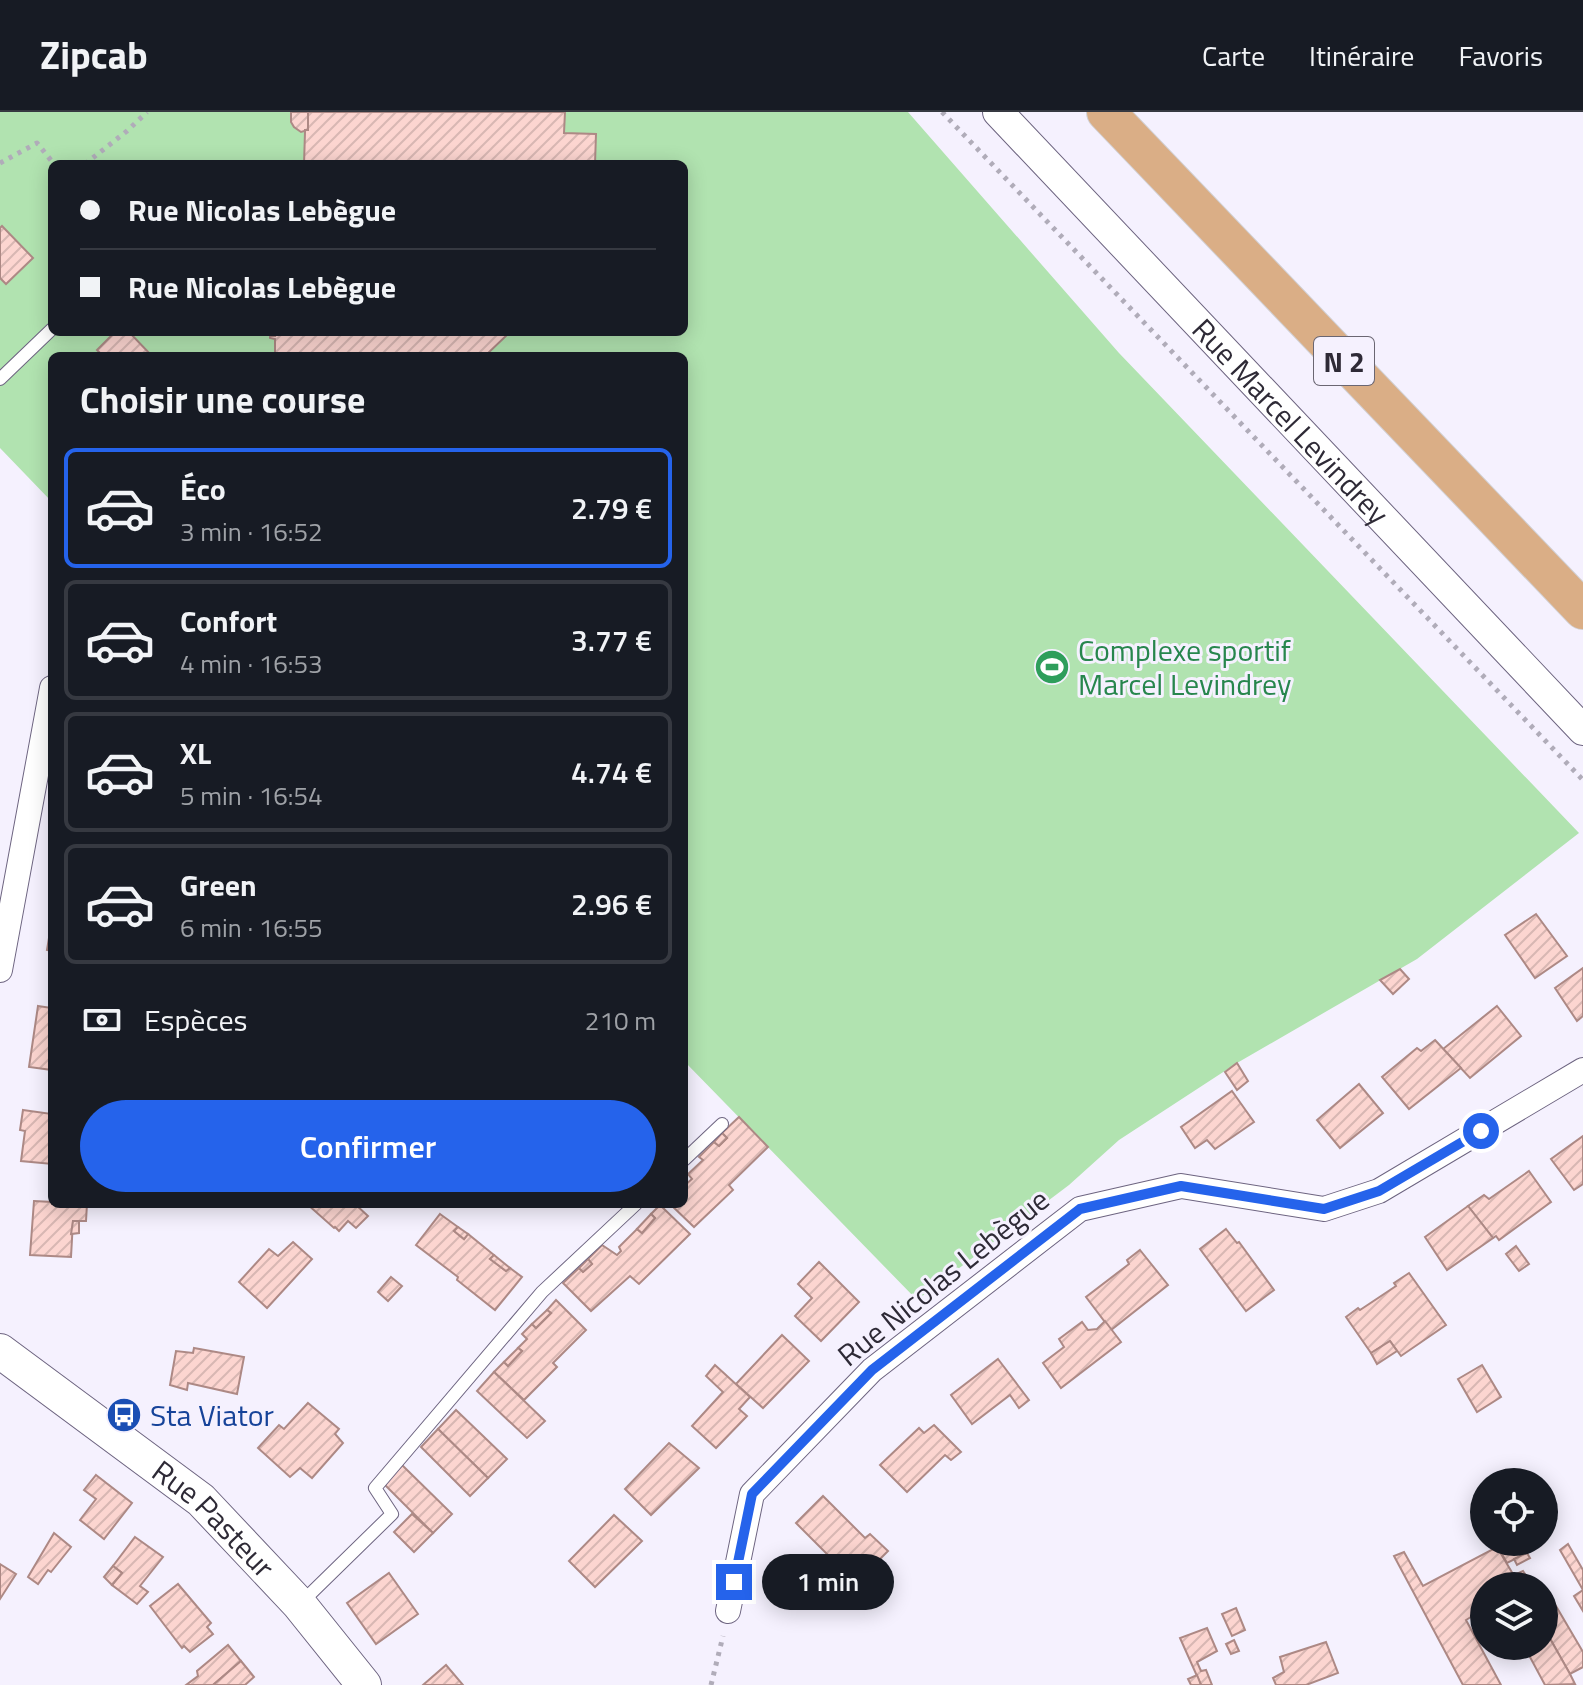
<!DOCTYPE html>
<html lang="fr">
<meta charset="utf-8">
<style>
:root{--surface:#171b24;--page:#20242c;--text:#f1f3f6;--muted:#9ea1a6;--line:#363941;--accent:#2563eb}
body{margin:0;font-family:"Titillium Web",sans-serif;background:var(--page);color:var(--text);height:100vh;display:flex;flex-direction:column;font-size:30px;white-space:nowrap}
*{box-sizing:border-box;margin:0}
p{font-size:26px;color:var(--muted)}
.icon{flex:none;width:44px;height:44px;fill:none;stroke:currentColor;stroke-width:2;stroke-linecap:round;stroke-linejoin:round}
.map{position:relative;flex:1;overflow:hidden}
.sheet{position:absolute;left:48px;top:240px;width:640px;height:856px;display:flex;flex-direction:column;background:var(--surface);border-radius:12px;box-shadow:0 4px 20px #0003}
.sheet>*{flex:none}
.top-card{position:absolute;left:48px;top:48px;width:640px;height:176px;border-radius:12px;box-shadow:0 4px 20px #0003;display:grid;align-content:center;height:176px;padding:0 32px;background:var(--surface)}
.controls{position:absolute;left:1470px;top:1356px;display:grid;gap:16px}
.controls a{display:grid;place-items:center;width:88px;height:88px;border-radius:50%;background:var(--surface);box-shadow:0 4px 20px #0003;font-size:40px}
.end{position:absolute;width:36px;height:36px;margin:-18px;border:10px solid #2563eb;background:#fff;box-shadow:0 0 0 4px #fff}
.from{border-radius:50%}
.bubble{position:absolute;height:56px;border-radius:28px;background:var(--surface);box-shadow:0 4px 20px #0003;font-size:26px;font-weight:600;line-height:56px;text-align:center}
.top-card b{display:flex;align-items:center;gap:28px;height:76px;font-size:30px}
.top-card b+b{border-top:2px solid var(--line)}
.top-card i{width:20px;height:20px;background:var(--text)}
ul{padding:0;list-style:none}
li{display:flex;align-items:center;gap:24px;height:120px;margin:0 16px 12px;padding:0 16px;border:4px solid var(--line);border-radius:12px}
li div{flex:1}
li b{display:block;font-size:30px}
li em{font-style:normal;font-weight:600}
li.on{border-color:var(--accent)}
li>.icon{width:72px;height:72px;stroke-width:1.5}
h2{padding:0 32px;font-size:36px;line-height:96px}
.pay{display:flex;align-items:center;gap:20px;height:88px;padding:0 32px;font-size:30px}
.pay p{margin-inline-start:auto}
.cta{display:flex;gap:16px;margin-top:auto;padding:16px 32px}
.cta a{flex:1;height:92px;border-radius:48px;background:var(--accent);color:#fff;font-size:32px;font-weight:600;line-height:92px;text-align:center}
header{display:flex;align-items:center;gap:48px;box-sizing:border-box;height:112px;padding:0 40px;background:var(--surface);border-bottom:2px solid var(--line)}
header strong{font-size:38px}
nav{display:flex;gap:44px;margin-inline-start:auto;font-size:28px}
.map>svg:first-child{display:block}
.pitch{fill:#b1e3b0;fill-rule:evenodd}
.building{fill:url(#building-hatch);stroke:#ad8985;stroke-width:2}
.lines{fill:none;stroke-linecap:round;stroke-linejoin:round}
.service-casing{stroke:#6d6480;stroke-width:14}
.minor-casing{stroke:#6d6480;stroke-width:26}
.tertiary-casing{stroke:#6d6480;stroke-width:32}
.secondary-casing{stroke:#6d6480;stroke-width:36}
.primary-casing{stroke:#d1d0d3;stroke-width:40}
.path{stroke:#b0acb9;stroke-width:5;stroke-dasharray:4 6;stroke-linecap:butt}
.service{stroke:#fff;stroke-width:12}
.minor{stroke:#fff;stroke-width:24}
.tertiary{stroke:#fff;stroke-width:30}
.secondary{stroke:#fff;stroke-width:34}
.primary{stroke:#daae86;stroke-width:38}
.route{stroke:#2563eb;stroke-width:10}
.labels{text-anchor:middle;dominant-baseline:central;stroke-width:6;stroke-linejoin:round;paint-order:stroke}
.shield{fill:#f5f1fe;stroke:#6a6672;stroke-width:2}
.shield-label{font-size:28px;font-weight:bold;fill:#2e2a36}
.street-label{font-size:30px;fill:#2e2a36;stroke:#f5f1fe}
.leisure-label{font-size:30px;fill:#27864d;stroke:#f5f1fe;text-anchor:start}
.transit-label{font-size:30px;fill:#164399;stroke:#f5f1fe;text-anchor:start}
</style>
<header>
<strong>Zipcab</strong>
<nav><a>Carte</a><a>Itinéraire</a><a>Favoris</a></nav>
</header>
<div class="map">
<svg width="1583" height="1573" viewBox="0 0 1583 1573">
<defs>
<pattern id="building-hatch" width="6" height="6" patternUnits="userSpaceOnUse" patternTransform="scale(2)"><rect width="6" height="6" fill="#fcd5d0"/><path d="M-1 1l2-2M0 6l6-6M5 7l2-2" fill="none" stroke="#d8b7b3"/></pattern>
</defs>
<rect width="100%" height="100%" fill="#f5f1fe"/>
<path class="pitch" d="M0,0H908L1119,241L1579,721L1417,847L1237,951L1119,1028L1069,1073L917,1188L684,949V244H52V390L0,336ZM52,52H684V220H52Z"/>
<g class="building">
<polygon points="291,0 308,0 308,18 301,20 294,15 291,10"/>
<polygon points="308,0 565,0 564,21 596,22 595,52 280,52 304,52 305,20 305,18 308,18"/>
<polygon points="2,114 33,146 6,172 0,166 0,116"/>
<polygon points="115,220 129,220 152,244 103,244 97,238"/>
<polygon points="275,220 506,220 508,222 485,244 275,244 275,227 270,226 270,224 275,224"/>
<polygon points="1536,802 1567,844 1535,866 1505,823"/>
<polygon points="52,808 52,839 47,838"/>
<polygon points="1583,856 1583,904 1577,909 1555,876"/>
<polygon points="1400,857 1409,867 1393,882 1380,868"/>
<polygon points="38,894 52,896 52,958 29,955"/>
<polygon points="1497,894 1521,924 1470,966 1443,937"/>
<polygon points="1435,928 1461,956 1409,997 1382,965 1417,936 1421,939"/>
<polygon points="1237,951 1248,969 1237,978 1225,960"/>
<polygon points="1359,972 1383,1001 1340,1036 1317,1008"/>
<polygon points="1232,979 1254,1010 1215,1037 1207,1028 1195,1036 1181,1015"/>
<polygon points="23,998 52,1002 52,1052 21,1049 25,1019 20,1018"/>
<polygon points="739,1005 768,1035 729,1073 733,1078 694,1115 670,1092 684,1092 684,1074 692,1067 688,1062 703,1048 699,1045 714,1030 719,1034 727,1026 722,1021"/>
<polygon points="722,1021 727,1026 719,1034 714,1030"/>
<polygon points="1583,1024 1583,1072 1574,1078 1551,1047"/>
<polygon points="1529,1059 1551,1090 1499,1128 1496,1124 1493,1126 1468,1094 1484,1083 1489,1087"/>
<polygon points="34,1089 52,1090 52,1092 87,1092 86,1109 73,1109 71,1145 30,1143"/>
<polygon points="307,1092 355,1092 368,1104 356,1116 348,1109 339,1119 335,1115 334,1116"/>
<polygon points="660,1093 690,1122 639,1172 630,1164 591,1199 563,1171 579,1156 583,1160 592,1152 588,1147 602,1133 617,1143 621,1139 619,1135 637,1117 642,1121 655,1106 651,1102"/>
<polygon points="1468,1094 1493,1126 1447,1158 1425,1125"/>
<polygon points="440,1102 458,1115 454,1119 464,1127 468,1122 494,1143 490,1147 506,1159 510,1156 522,1165 495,1198 457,1168 458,1165 416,1133"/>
<polygon points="651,1102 655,1106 642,1121 637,1117"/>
<polygon points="73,1109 79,1109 79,1121 71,1122"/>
<polygon points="458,1115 468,1122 464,1127 454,1119"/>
<polygon points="1226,1117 1237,1131 1239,1130 1274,1178 1246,1199 1200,1137"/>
<polygon points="293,1130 312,1147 267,1196 239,1170 269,1137 278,1144"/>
<polygon points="1516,1134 1529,1152 1519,1159 1506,1142"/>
<polygon points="1140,1138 1168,1173 1111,1218 1086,1185 1129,1152 1127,1148"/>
<polygon points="494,1143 510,1156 506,1159 490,1147"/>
<polygon points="588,1147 592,1152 583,1160 579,1156"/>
<polygon points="819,1150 859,1190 821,1229 795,1204 812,1186 798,1172"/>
<polygon points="1409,1161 1446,1213 1401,1244 1390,1229 1371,1241 1346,1205 1358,1196 1360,1198 1396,1174 1394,1171"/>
<polygon points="391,1165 402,1174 388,1189 378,1180"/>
<polygon points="556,1188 586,1218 553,1251 557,1255 524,1288 494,1260 504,1250 508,1254 522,1239 518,1236 527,1227 522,1222 532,1212 536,1216 551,1201 547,1198"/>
<polygon points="547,1198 551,1201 536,1216 532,1212"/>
<polygon points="1105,1209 1121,1230 1061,1276 1043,1251 1064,1235 1059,1227 1082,1210 1088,1218 1097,1217"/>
<polygon points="782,1223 809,1249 763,1296 736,1272"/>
<polygon points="1390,1229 1397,1239 1377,1252 1371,1241"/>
<polygon points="194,1236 244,1245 237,1282 188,1271 187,1278 170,1273 176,1239 193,1241"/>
<polygon points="518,1236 522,1239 508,1254 504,1250"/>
<polygon points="998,1247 1029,1288 1019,1296 1010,1283 972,1312 951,1283"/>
<polygon points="715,1253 750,1285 739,1297 747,1304 716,1336 692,1314 723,1280 706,1264"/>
<polygon points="1482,1253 1501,1285 1477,1300 1458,1267"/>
<polygon points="494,1260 545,1309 527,1326 477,1279"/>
<polygon points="308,1291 339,1317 335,1322 343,1331 312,1366 300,1356 290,1365 258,1336 279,1313 284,1317"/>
<polygon points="456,1298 507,1347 488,1366 438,1317"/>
<polygon points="934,1313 961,1340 951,1348 945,1343 907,1380 880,1353 919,1316 924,1321"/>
<polygon points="438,1317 488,1366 470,1384 421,1335"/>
<polygon points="669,1331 699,1356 651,1403 625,1377"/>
<polygon points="402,1353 452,1402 433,1421 384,1372"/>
<polygon points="96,1363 132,1391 104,1427 80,1408 96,1387 84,1378"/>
<polygon points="823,1384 865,1426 870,1422 888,1439 856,1471 796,1411"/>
<polygon points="412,1402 433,1421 414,1440 394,1420"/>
<polygon points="614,1403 642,1429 595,1475 569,1449"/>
<polygon points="54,1421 71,1435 51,1460 48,1458 38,1472 28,1465"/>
<polygon points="135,1425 163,1445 140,1474 148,1480 137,1492 112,1473 122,1461 113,1454"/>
<polygon points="1495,1430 1520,1430 1527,1441 1507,1451"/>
<polygon points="1568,1432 1583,1458 1583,1478 1560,1438"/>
<polygon points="1497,1435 1520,1474 1484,1474 1484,1497 1466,1508 1501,1573 1463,1573 1394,1444 1404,1440 1423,1474"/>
<polygon points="1527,1441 1530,1446 1517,1453 1514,1447"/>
<polygon points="0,1452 16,1462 0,1487"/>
<polygon points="113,1454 122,1461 112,1473 104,1465"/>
<polygon points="1523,1459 1533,1474 1520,1474 1514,1463"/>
<polygon points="389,1461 418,1502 376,1532 347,1491"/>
<polygon points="178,1472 211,1511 207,1515 213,1522 190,1540 184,1534 182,1536 150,1494"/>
<polygon points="1546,1477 1583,1540 1583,1555 1570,1562 1544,1516 1544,1478"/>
<polygon points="1583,1478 1583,1499 1574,1484"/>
<polygon points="1236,1496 1245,1518 1232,1524 1222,1502"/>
<polygon points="1207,1516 1217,1539 1197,1550 1201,1559 1206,1558 1212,1573 1201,1573 1180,1526"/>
<polygon points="1544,1516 1570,1562 1575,1572 1545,1573 1524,1534 1544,1534"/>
<polygon points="1234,1528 1239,1539 1231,1542 1226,1532"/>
<polygon points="1326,1530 1338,1561 1306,1573 1276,1573 1273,1566 1284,1560 1280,1545"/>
<polygon points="228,1533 241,1549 213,1573 186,1573 198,1564 197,1559"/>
<polygon points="241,1549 254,1565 245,1573 213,1573"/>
<polygon points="446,1553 463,1573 423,1573"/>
<polygon points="1197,1563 1201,1573 1191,1573 1188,1567"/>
</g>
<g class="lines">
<g class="service-casing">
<g id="service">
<polyline points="0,267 52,217"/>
<polyline points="684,1048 722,1012"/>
<polyline points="302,1490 392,1402 375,1376 542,1180 636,1092"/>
</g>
</g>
<g class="minor-casing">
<g id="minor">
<polyline points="0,858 52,576"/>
<polyline points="728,1499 752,1382 872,1258 1080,1097 1181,1074 1324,1097 1379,1079 1583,958"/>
</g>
</g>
<g class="tertiary-casing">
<g id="tertiary">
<path id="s1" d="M998,0L1583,618"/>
</g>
</g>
<g class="secondary-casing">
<g id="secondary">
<path id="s2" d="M0,1239L201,1388L299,1492L364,1573"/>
</g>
</g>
<g class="primary-casing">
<polyline id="primary" points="1106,0 1583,498"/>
</g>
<g class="path">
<polyline points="942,0 1583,668"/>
<polyline points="0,51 37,31 54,52"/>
<polyline points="85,52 127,19 147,0"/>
<polyline points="711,1573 723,1524"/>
</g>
<use href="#service" class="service"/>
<use href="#minor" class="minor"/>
<use href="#tertiary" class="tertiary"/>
<use href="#secondary" class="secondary"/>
<use href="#primary" class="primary"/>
</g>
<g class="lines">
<polyline class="route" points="734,1470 752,1382 872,1258 1080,1097 1181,1074 1324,1097 1379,1079 1481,1019"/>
</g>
<defs>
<g id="stadium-disc" transform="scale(1.8)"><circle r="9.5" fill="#2e9e5b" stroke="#f5f1fe"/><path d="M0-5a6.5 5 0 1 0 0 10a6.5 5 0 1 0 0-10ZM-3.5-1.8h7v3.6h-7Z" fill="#fff"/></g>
<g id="bus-disc" transform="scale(1.8)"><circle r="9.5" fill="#1a4fb4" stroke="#f5f1fe"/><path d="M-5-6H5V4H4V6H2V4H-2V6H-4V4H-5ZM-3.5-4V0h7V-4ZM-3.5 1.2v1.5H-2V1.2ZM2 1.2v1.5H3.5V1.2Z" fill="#fff"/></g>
</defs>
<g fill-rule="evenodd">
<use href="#stadium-disc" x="1052" y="555"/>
<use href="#bus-disc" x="124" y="1303"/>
</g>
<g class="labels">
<rect class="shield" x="1314" y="225" width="60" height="48" rx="6"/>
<g class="shield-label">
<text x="1344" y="249">N 2</text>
</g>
<g class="street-label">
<text stroke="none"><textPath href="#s1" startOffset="426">Rue Marcel Levindrey</textPath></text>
<text transform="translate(943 1165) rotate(-39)">Rue Nicolas Lebègue</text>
<text stroke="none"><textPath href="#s2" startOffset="272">Rue Pasteur</textPath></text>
</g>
<g class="leisure-label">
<text x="1078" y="538">Complexe sportif<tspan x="1078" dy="34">Marcel Levindrey</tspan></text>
</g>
<g class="transit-label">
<text x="150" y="1303">Sta Viator</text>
</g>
</g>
</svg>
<div class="controls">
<a><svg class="icon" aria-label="locate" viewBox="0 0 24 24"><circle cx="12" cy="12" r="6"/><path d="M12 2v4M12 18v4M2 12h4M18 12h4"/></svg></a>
<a><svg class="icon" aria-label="layers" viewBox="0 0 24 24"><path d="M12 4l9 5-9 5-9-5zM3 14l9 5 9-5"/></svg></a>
</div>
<i class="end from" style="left:1481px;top:1019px"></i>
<i class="end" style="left:734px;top:1470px"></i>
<div class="bubble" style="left:762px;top:1442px;width:132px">1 min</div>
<div class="top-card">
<b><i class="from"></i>Rue Nicolas Lebègue</b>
<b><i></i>Rue Nicolas Lebègue</b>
</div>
<section class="sheet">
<h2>Choisir une course</h2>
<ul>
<li class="on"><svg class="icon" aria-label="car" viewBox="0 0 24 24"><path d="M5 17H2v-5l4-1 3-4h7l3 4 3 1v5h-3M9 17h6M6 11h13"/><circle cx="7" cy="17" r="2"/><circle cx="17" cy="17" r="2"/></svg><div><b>Éco</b><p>3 min · 16:52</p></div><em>2.79 €</em></li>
<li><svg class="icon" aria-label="car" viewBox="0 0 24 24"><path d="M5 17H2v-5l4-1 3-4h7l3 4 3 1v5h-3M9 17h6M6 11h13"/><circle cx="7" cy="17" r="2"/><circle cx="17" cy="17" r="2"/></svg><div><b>Confort</b><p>4 min · 16:53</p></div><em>3.77 €</em></li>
<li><svg class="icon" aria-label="car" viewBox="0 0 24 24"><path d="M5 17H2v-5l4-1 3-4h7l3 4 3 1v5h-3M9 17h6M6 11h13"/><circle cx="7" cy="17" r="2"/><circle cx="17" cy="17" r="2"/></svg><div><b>XL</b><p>5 min · 16:54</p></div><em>4.74 €</em></li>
<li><svg class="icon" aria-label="car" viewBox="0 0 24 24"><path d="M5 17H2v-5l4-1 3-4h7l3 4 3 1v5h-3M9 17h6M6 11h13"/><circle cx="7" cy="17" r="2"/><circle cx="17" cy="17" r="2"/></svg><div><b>Green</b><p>6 min · 16:55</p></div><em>2.96 €</em></li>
</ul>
<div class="pay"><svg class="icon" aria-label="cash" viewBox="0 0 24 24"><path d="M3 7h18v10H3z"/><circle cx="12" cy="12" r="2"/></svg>Espèces<p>210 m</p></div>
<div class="cta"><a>Confirmer</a></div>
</section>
</div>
